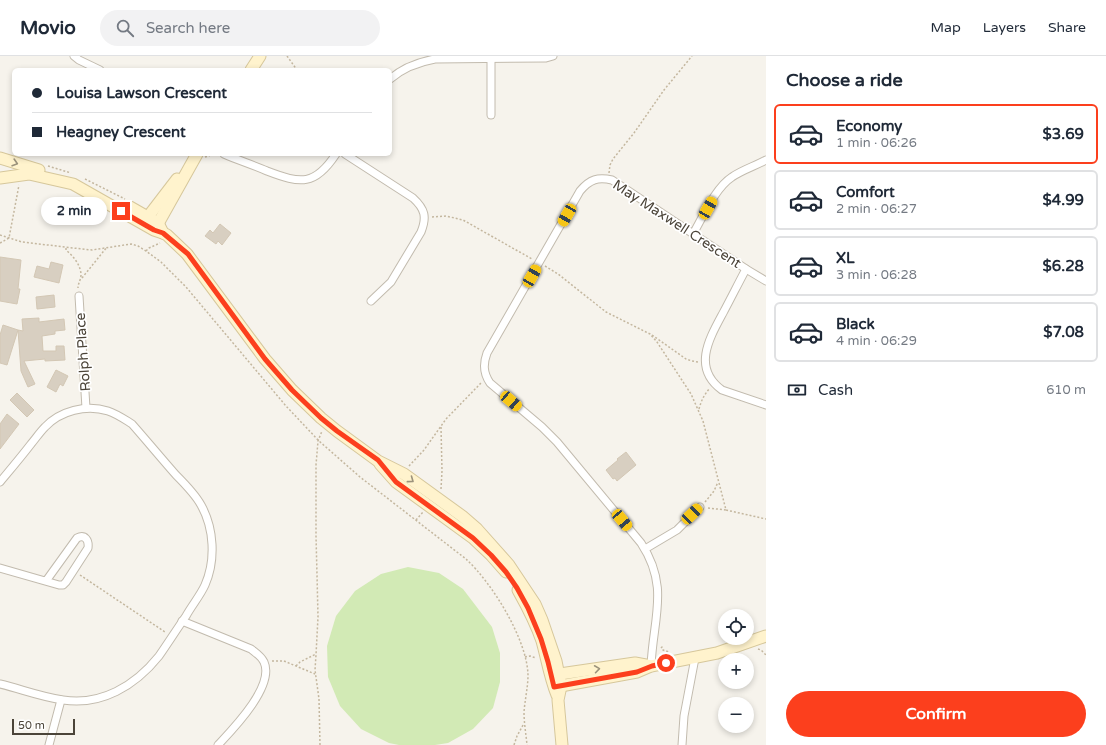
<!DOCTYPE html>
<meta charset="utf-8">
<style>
:root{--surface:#fff;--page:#f2f2f3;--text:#1f2937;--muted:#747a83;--line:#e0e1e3;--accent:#fc3f1d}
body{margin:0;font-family:"Varela Round",sans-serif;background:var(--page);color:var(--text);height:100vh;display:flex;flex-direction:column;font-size:15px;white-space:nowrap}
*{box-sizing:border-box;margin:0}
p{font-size:13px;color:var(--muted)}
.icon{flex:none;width:22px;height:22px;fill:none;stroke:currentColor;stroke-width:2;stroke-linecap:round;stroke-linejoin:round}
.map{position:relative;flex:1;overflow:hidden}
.sheet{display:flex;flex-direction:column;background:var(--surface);width:340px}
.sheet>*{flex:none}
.hud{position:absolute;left:12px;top:12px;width:380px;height:88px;border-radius:6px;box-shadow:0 2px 6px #0003;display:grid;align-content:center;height:88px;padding:0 20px;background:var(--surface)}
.fabs{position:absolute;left:718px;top:553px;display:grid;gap:8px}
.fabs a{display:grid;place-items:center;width:36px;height:36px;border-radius:50%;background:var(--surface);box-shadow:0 2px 6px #0003;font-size:20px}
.scale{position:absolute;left:12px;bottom:10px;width:63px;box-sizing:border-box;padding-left:4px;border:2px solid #4b4439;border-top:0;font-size:11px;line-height:14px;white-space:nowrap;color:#4b4439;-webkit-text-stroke:3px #fff;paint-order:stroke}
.end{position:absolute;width:18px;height:18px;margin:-9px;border:5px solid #fc3f1d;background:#fff;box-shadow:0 0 0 2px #fff}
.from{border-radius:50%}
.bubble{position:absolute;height:28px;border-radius:14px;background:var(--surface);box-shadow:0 2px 6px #0003;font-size:13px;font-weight:800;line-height:28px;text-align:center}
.car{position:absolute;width:12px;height:24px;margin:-12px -6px;border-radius:5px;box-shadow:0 0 3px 1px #0007;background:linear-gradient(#f5c518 24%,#345 0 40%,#f5c518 0 76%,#345 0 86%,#f5c518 0)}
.hud b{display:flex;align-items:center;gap:14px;height:38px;font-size:15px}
.hud b+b{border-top:1px solid var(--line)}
.hud i{width:10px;height:10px;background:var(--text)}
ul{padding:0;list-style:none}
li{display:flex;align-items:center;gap:12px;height:60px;margin:0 8px 6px;padding:0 12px;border:2px solid var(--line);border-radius:6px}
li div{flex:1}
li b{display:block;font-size:15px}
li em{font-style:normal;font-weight:800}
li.selected{border-color:var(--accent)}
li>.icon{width:36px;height:36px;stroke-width:1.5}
h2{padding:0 20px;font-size:18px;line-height:48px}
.pay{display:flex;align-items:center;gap:10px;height:44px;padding:0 20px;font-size:15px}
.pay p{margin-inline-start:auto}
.cta{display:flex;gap:8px;margin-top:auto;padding:8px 20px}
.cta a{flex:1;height:46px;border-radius:24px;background:var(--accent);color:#fff;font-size:16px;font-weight:800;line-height:46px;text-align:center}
header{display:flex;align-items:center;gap:24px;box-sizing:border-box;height:56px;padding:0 20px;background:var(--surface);border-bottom:1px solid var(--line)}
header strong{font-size:19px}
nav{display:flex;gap:22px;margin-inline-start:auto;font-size:14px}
.search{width:280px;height:36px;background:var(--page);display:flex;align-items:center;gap:10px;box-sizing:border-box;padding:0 14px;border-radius:22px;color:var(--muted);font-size:15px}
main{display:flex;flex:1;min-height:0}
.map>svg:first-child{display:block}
.park{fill:#d2eab5}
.building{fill:#d8cfc1;stroke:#d3c7b4}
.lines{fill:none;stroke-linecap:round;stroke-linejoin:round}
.street-casing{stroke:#c2bbae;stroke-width:9}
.secondary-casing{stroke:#d6c79b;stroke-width:13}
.path{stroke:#c4b79f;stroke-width:1.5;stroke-dasharray:2 2;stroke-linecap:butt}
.street{stroke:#fff;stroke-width:7}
.secondary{stroke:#fff3cd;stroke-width:11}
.oneway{stroke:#9c937c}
.route{stroke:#fc3f1d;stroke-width:5}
.labels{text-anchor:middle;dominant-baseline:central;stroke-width:3.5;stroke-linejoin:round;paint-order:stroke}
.street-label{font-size:14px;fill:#4b4439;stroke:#fff}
</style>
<header>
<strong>Movio</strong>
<div class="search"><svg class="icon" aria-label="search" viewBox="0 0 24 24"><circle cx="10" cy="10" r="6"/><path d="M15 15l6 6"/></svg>Search here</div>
<nav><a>Map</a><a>Layers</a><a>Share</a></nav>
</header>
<main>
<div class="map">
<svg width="766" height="689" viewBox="0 0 766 689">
<rect width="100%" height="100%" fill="#f6f3ec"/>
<polygon class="park" points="408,511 439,517 463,533 492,571 500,597 500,626 493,652 473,673 448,687 435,689 399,689 389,687 361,673 340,650 328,621 327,590 336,560 355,535 381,518"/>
<g class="building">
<polygon points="220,168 231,177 222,189 218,185 216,188 205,180 210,174 213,177"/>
<polygon points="0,201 21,204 18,233 20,233 17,248 0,245"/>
<polygon points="51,206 63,209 59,227 34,221 37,210 49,213"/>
<polygon points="54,239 55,251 37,253 36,241"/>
<polygon points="39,262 39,266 64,263 65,274 55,275 55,278 42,280 43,295 56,295 56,290 64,290 65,304 45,305 45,303 24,305 35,328 28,331 21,315 18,274 23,275 22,263"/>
<polygon points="3,269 18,274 7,309 0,307 0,279"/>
<polygon points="56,314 68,320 63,330 60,328 56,336 47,331"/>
<polygon points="17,337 34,354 27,361 10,344"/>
<polygon points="7,358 19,368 0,393 0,368"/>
<polygon points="626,396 636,409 617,425 615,422 613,423 606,414 618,404 617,403"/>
</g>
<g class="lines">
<g class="street-casing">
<g id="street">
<polyline points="74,0 79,4 100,14"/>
<polyline points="491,3 491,59"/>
<path d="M390,23C404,11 418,6 435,3L546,2L553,0"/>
<path d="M224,98C238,104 253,109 267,115C301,128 315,130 336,98"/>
<path d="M345,98L413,142C425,153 427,161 421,176L391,226L371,245"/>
<path d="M693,178C703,161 715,132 732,121C742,114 755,110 766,104"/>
<path d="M746,213C738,228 731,242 723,257C709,283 692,312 722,334L766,349"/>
<polyline points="79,240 86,352"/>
<path d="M0,426C10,414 21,401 31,388C36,382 40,376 45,371C60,355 86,348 108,355C117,358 124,363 132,368C147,385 161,402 176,419C185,428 195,438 201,449C214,472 216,504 205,529C200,540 192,549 186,560C177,573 168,587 159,600C135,630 101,650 63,644C41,641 21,633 0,628"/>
<polyline points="645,493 677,474 700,451"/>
<path d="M0,512L59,529H63L66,526L88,492C89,484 85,478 77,482L46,525"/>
<path d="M182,565L251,593C256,597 261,600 264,606C275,630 233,673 218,689"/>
<path d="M651,610C653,562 670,531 641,487L557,386L542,371L490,327C483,317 483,308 487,297L580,135C590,123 598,121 612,124L746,213L766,225"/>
<polyline points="49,689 61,644"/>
<polyline points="682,689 684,660 695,602"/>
</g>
</g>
<g class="secondary-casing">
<g id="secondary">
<polyline points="251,14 260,0"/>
<polyline points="0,102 39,114"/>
<polyline points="0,122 29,118 73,128 154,174 163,177 167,179 187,198 265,303 292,334 321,362 337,375 378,405 404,418 462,460 477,473 509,509 535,548 542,564 556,605 561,630 558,644 562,689"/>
<polyline points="130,151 158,167 163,177"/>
<polyline points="144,166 177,123"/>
<polyline points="155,173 197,98"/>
<polyline points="380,408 396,426 473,482 491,499 506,516"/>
<path d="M518,534C527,550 536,567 542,585C547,603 550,622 557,639"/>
<polyline points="553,619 635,607 651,610"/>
<polyline points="555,631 637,616 651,610 717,597 766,580"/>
</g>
</g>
<g class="path">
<polyline points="287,0 297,14"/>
<polyline points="205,101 209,100 210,98"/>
<polyline points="48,110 71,117"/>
<polyline points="609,117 610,109 613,103 634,77 664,34 692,0"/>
<polyline points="85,123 125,143"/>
<polyline points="432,161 446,160 463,164 532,203"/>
<path d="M0,179L22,186L82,193L92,194L131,188L138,190L146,195L161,206L186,231L286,350L319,385L360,421L466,503C492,527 527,583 528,619C528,631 525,643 524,656C524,667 526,678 527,689"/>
<polyline points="0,187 9,182 19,129"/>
<path d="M66,192V194C73,200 81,209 81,219C81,224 78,227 78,232"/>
<polyline points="146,195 149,192 160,187"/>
<polyline points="545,210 558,218 606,256 650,278 657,286 691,338 703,365 726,454 766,463"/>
<polyline points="82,222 107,191"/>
<polyline points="652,279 686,303 692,305 698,306"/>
<path d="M699,353C701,345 704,339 710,332"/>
<polyline points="409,410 424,394 446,363 481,327"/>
<polyline points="441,433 442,415 441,371"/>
<polyline points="705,446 714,435 718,426"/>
<polyline points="708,452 726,454"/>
<polyline points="416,464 423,456"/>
<polyline points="80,519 165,576"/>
<polyline points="661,592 662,591 663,594 669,596"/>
<polyline points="758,593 761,594 766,599"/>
<polyline points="525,601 530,600 536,602"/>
<polyline points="272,605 284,605 315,618"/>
<polyline points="296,610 300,606 316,598"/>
<polyline points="320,689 319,643 315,614 316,599 318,561 317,519 316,480 316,409 318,385 322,375"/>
<polyline points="514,689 517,680 523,669 525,669"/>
</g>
<use href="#street" class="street"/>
<use href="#secondary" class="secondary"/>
</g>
<defs><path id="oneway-chevron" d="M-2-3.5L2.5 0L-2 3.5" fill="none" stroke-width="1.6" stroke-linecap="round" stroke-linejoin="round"/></defs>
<g class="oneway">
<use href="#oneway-chevron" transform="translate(15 107) rotate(17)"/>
<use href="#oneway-chevron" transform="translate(411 424) rotate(36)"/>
<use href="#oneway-chevron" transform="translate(597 613) rotate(-8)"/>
</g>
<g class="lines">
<polyline class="route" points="121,155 154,174 163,177 188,198 265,303 292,334 321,362 337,375 378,404 396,426 473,482 491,499 506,516 517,532 528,552 541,583 548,606 554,631 637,616 652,610 666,607"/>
</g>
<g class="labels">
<g class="street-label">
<text transform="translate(677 168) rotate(33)">May Maxwell Crescent</text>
<text transform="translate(83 296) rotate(-94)">Rolph Place</text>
</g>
</g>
</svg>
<div class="fabs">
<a><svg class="icon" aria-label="locate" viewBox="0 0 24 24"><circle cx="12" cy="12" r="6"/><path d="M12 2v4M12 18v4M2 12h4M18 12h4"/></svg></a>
<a>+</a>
<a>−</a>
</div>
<div class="scale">50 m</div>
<i class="end from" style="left:666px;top:607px"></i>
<i class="end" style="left:121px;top:155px"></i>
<div class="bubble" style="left:41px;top:141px;width:66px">2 min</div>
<i class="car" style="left:708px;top:152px;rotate:30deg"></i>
<i class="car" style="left:567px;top:159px;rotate:210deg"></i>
<i class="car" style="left:532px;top:220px;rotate:30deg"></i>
<i class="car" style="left:511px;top:345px;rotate:131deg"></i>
<i class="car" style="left:692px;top:458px;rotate:46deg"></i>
<i class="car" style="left:622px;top:464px;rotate:140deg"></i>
<div class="hud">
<b><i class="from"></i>Louisa Lawson Crescent</b>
<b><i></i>Heagney Crescent</b>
</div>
</div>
<section class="sheet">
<h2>Choose a ride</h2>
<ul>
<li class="selected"><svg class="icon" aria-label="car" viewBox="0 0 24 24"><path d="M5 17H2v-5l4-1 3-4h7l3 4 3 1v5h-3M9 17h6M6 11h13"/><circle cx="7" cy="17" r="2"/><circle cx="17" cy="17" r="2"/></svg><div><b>Economy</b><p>1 min · 06:26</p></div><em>$3.69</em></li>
<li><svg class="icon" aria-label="car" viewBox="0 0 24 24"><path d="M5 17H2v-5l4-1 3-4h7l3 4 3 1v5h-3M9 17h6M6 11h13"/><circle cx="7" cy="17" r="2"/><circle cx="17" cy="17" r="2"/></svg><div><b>Comfort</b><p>2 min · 06:27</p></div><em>$4.99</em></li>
<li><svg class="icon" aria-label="car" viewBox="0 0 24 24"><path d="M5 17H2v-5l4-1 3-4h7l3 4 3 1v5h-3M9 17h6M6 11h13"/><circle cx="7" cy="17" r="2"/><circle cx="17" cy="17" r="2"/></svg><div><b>XL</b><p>3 min · 06:28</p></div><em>$6.28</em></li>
<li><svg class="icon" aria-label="car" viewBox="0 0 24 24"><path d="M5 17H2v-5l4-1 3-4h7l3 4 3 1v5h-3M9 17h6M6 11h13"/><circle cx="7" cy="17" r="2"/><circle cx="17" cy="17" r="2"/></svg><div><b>Black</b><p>4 min · 06:29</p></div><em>$7.08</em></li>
</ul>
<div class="pay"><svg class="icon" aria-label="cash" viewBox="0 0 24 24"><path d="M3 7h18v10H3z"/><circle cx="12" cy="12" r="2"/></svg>Cash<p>610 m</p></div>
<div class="cta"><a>Confirm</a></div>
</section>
</main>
